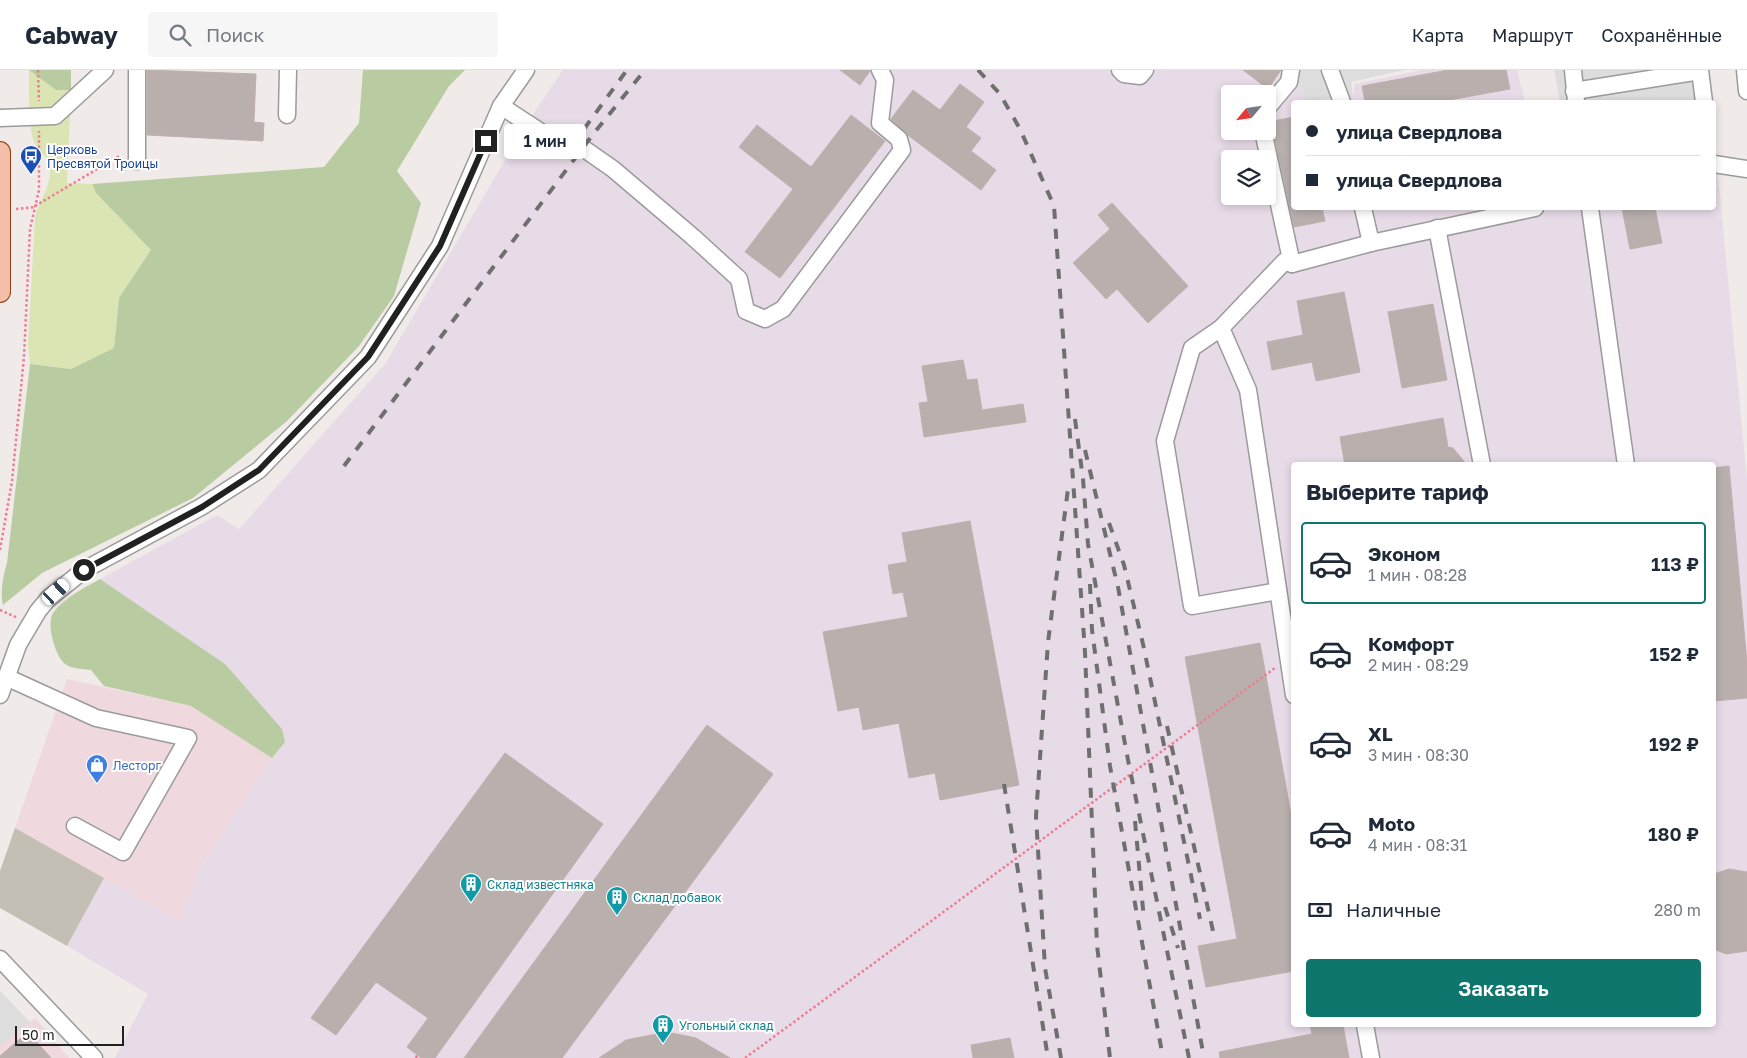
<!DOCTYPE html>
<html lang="ru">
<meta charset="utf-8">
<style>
:root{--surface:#fff;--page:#f6f6f7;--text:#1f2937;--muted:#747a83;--line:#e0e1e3;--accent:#0f766e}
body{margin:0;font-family:"Golos Text",sans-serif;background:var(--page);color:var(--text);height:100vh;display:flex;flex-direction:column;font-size:19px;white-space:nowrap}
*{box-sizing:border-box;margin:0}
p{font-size:16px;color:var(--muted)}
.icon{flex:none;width:28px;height:28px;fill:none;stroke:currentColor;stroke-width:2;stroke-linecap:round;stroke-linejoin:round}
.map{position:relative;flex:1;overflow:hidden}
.side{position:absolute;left:1291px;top:392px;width:425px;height:565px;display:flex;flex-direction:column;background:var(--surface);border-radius:5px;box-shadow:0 2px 8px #0003}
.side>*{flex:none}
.hud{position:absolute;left:1291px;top:30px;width:425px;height:110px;border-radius:5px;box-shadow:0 2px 8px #0003;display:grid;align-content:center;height:110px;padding:0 15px;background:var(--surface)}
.needle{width:32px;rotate:241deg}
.tools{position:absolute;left:1221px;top:15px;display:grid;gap:10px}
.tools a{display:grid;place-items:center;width:55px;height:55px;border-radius:5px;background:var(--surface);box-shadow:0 2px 8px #0003;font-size:25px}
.scale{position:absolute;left:15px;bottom:12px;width:109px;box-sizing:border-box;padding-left:5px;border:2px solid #212121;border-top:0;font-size:14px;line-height:18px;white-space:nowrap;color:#212121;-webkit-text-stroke:4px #fff;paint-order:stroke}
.end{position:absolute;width:22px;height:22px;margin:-11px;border:6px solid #212121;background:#fff;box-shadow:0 0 0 2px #fff}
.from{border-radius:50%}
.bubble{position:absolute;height:35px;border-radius:5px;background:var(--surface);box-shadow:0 2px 8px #0003;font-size:16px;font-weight:600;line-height:35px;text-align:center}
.car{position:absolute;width:15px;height:30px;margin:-15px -8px;border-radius:6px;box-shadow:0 0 4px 1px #0007;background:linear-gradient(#fff 24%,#345 0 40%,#fff 0 76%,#345 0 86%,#fff 0)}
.hud b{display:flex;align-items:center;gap:18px;height:48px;font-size:19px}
.hud b+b{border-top:1px solid var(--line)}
.hud i{width:12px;height:12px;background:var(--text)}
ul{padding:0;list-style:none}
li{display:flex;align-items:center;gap:15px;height:82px;margin:0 10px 8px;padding:0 5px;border:2px solid transparent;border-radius:5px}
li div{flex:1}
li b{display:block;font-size:19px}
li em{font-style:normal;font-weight:600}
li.active{border-color:var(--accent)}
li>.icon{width:45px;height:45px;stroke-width:1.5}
h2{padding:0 15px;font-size:22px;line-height:60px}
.pay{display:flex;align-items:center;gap:12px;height:55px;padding:0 15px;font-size:19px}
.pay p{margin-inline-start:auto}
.action{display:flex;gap:10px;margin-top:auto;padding:10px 15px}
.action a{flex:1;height:58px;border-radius:5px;background:var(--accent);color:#fff;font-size:20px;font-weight:600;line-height:58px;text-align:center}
header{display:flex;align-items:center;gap:30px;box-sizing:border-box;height:70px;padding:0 25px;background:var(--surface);border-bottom:1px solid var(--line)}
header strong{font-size:24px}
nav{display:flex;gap:28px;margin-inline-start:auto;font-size:18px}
.search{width:350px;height:45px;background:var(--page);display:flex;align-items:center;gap:12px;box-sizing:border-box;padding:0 18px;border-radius:5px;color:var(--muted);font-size:19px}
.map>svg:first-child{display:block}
.commercial{fill:#efd9df}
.industrial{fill:#e7dbe8;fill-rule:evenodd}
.construction{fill:#c4bfb4}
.grass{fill:#dae5b3}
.forest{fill:#b9cba1}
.parking{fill:#ddd}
.building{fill:#b9b0ae;stroke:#c0afac}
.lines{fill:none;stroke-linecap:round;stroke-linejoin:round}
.minor-casing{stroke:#9b9b9b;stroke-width:19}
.major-casing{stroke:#8f400e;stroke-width:22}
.path{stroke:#ed7c91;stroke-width:2.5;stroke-dasharray:2.5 2.5;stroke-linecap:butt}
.minor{stroke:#fff;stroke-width:16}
.major{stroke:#f4bea9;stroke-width:20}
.rail{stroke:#6f6f6f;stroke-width:4;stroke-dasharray:10 10;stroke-linecap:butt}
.route{stroke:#212121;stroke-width:6}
.labels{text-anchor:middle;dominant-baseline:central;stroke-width:4;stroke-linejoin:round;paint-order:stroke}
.transit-label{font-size:12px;fill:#164399;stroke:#fff;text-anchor:start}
.shop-label{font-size:12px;fill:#366cbe;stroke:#fff;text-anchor:start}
.culture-label{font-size:12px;fill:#0d838f;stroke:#fff;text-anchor:start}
</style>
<header>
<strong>Cabway</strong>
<div class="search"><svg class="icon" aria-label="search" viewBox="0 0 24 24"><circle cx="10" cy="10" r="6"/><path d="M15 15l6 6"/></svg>Поиск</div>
<nav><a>Карта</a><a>Маршрут</a><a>Сохранённые</a></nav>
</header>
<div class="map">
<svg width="1747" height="988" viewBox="0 0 1747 988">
<rect width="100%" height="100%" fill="#f0ebe8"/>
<g class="commercial">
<polygon points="67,609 191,636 272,688 197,803 181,852 15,758"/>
<polygon points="35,948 69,988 0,988 0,976"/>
</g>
<path class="industrial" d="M563,0H1297L1305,32L1354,24V14L1422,0H1517L1525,32H1294V138H1714V94H1717L1747,410V988H115L148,924L67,876L104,808L181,852L197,803L272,688L285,672L225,594L100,509L217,445L239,459L385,294L527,53ZM1230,24H1268V61H1230ZM1230,89H1268V126H1230ZM1294,395H1714V955H1294Z"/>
<polygon class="construction" points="15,758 104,808 67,876 0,838 0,801"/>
<path class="grass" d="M29,0L56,20H71L67,113L92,114L96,123L151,180L119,228L114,278L71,299L30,294L28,275L35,147C39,131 49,120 50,103C51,85 42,87 35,74C28,61 29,16 29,0Z"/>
<g class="forest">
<polygon points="29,0 71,0 71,20 56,20"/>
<path d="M363,0H465L449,16L397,101L421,133L394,226L359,276L287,351L193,428L42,503L3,535C0,524 3,505 7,493L30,294L71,299L114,278L119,228L151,180L96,123L92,114L324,97L359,53Z"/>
<path d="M100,509L225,594L282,659L285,672L272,688L191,636L104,616L91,600C83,599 72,599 65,594C55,586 46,554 53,543C64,528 84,518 100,509Z"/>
</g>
<g class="parking">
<polygon points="1297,0 1405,0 1351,12 1353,25 1305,32"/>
<polygon points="1554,0 1709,0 1712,32 1560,32"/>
<polygon points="0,921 30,952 0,976"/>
</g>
<g class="building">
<polygon points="147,0 256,4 254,52 264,53 263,71 147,65"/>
<polygon points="840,0 870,0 870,1 860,15"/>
<polygon points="1243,0 1281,0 1268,19"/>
<polygon points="1448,0 1506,0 1510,19 1438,32 1365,32 1362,16"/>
<polygon points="960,14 984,32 966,57 981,68 971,81 996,100 981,120 909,66 891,49 913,20 940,40"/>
<polygon points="851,45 885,71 780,208 745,182 793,119 739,77 757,55 811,97"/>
<polygon points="1294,47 1294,138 1322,138 1325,151 1294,157 1273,59 1268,52"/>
<polygon points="1112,133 1188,216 1148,253 1117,219 1106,229 1073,193 1110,159 1098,145"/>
<polygon points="1622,138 1655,138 1662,173 1630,179"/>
<polygon points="1344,222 1360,302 1316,311 1312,292 1272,300 1267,272 1303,265 1297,231"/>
<polygon points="1433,234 1447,310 1402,318 1388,242"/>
<polygon points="963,290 967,310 977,309 982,340 1023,334 1026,352 924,367 919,333 928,332 922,296"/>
<polygon points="1443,348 1448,377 1453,378 1467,395 1345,395 1340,367"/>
<polygon points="1729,396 1747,593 1747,628 1714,631 1714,398"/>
<polygon points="970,451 1019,715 940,730 935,703 909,708 899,653 863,660 859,637 838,641 823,562 908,547 903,522 893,524 888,495 907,492 902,463"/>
<polygon points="1260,573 1294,761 1294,901 1206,917 1198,876 1237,869 1185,587"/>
<polygon points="707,655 773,704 562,988 464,988"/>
<polygon points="505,683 603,754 435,988 421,988 407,977 428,948 376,912 336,965 311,948"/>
<polygon points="1729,799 1747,802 1747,881 1726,884 1714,879 1714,804"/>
<polygon points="1310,955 1343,955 1349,988 1220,988 1219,982 1312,964"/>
<polygon points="28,962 51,988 0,988 0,986"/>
<polygon points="667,962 696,968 730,988 599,988 626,970"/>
<polygon points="1010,968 1014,988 973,988 971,975"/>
</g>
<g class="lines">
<g class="minor-casing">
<g id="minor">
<polyline points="137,0 137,91"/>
<polyline points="1120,0 1124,4 1140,6 1145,0"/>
<polyline points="1330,0 1342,32"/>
<polyline points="1573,0 1576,31"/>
<polyline points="1700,0 1704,32"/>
<polyline points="1745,0 1747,21"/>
<polyline points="1574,21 1700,1"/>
<polyline points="501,36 550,68 570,69 613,99 693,167 739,209 746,241 765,249 783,239 902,80 899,69 880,53 885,10 880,0"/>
<polyline points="1268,37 1289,12 1291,0"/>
<polyline points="287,45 288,0"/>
<polyline points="0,48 55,46 105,0"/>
<polyline points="1263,61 1292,194"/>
<polyline points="1714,94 1747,99"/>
<polyline points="1363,138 1371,173"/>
<polyline points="1590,138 1626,395"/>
<polyline points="1437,158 1482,395"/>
<polyline points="1221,258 1192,278 1165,371 1192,536 1278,521"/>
<polyline points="6,607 96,648 188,668 123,782 75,756"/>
<polyline points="0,625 18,575 38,541 48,529 84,500 201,437 259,400 368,287 440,176 501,36 526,0"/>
<polyline points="1294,625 1248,320 1221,258 1285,191 1292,194 1371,173 1535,138"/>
<polyline points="0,889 94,988"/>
<polyline points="1365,955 1371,988"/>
</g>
</g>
<g class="major-casing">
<polyline id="major" points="0,82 0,222"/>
</g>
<g class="path">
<polyline points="38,0 39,31"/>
<polyline points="35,136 121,85"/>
<polyline points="16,139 35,137"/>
<polyline points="0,480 12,411 24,287 30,159 39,120 39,61"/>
<polyline points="0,540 18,548"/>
<polyline points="416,988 417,985"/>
<polyline points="745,988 1275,598"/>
</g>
<use href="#minor" class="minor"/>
<use href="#major" class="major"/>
<g class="rail">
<polyline points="978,0 1000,24 1020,59 1054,136 1085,582 1097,875 1110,988"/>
<polyline points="584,59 627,0"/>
<polyline points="1075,349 1083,409 1088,474 1128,690 1189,988"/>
<polyline points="1085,380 1118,517 1204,988"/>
<polyline points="344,396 594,63 645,0"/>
<polyline points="1109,453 1124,495 1143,574 1200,849"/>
<polyline points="1090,514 1092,560 1110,696 1163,988"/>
<polyline points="1167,656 1213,861"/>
<polyline points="1004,714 1048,988"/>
<polyline points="1135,751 1144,850"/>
<polyline points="1165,837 1178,878"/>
<polyline points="1061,988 1045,898 1036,746 1048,572 1068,419"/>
</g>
</g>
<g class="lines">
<polyline class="route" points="84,500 202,437 259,400 368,287 440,176 486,71"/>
</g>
<defs>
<g id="bus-pin" transform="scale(1.125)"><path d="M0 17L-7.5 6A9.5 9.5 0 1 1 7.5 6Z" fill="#1a4fb4" stroke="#fff"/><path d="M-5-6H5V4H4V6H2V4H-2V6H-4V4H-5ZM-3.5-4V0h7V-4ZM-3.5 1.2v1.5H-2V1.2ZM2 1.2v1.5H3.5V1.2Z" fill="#fff"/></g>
<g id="shop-pin" transform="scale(1.125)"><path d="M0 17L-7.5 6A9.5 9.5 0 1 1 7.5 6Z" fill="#3f7fe0" stroke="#fff"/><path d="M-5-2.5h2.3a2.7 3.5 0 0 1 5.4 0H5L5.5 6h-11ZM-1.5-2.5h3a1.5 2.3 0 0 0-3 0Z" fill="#fff"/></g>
<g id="building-pin" transform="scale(1.125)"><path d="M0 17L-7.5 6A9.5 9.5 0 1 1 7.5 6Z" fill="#0f9aa8" stroke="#fff"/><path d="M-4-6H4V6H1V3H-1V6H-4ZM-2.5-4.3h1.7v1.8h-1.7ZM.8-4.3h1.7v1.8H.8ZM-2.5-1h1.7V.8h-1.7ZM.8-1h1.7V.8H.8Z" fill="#fff"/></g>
</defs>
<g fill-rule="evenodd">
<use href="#bus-pin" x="31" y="86"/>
<use href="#shop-pin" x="97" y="695"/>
<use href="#building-pin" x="471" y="814"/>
<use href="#building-pin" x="617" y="827"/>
<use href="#building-pin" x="663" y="955"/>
</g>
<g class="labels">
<g class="transit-label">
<text x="47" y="79">Церковь<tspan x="47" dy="14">Пресвятой Троицы</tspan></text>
</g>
<g class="shop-label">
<text x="113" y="695">Лесторг</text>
</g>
<g class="culture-label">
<text x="487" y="814">Склад известняка</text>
<text x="633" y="827">Склад добавок</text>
<text x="679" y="955">Угольный склад</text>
</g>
</g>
</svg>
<div class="tools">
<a><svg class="needle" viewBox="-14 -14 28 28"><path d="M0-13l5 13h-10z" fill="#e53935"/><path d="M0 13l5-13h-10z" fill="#747a83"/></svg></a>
<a><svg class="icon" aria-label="layers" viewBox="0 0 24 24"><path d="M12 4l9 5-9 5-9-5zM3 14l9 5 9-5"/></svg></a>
</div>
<div class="scale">50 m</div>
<i class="end from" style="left:84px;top:500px"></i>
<i class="end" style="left:486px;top:71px"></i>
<div class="bubble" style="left:504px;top:54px;width:82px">1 мин</div>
<i class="car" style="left:56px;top:522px;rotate:48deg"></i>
<div class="hud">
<b><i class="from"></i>улица Свердлова</b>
<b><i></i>улица Свердлова</b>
</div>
<section class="side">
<h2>Выберите тариф</h2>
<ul>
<li class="active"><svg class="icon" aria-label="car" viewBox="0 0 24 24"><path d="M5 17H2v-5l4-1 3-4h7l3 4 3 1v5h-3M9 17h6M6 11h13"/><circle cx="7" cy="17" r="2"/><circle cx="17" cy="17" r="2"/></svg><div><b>Эконом</b><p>1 мин · 08:28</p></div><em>113 ₽</em></li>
<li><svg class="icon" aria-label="car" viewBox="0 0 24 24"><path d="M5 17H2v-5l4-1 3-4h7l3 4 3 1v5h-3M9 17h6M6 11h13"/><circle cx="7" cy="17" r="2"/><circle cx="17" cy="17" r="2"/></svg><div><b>Комфорт</b><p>2 мин · 08:29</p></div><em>152 ₽</em></li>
<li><svg class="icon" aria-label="car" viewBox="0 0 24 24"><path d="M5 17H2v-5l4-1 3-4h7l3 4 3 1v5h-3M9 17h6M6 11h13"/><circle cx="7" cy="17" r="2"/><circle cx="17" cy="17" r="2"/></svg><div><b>XL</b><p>3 мин · 08:30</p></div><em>192 ₽</em></li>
<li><svg class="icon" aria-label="car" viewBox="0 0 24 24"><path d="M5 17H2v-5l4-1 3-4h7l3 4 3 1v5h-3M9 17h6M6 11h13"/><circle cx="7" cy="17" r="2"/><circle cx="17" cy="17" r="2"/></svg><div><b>Moto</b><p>4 мин · 08:31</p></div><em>180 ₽</em></li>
</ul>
<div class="pay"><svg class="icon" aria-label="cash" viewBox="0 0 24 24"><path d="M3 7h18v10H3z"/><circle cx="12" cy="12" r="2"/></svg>Наличные<p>280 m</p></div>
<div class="action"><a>Заказать</a></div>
</section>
</div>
